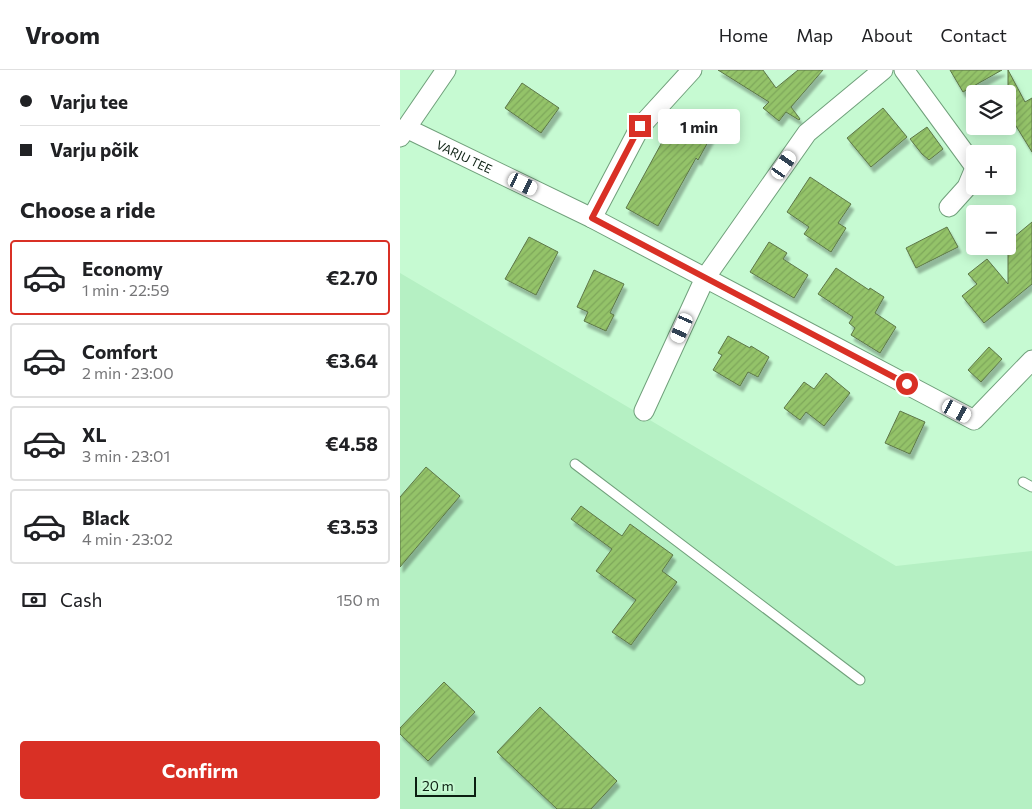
<!DOCTYPE html>
<meta charset="utf-8">
<style>
:root{--surface:#fff;--page:#f2f2f2;--text:#202124;--muted:#757577;--line:#e0e0e0;--accent:#d93025}
body{margin:0;font-family:Commissioner,sans-serif;background:var(--page);color:var(--text);height:100vh;display:flex;flex-direction:column;font-size:19px;white-space:nowrap}
*{box-sizing:border-box;margin:0}
p{font-size:16px;color:var(--muted)}
.icon{flex:none;width:28px;height:28px;fill:none;stroke:currentColor;stroke-width:2;stroke-linecap:round;stroke-linejoin:round}
.map{position:relative;flex:1;overflow:hidden}
.sheet{display:flex;flex-direction:column;background:var(--surface);width:400px}
.sheet>*{flex:none}
.banner{display:grid;align-content:center;height:110px;padding:0 20px;background:var(--surface)}
.controls{position:absolute;left:566px;top:15px;display:grid;gap:10px}
.controls a{display:grid;place-items:center;width:50px;height:50px;border-radius:5px;background:var(--surface);box-shadow:0 2px 12px #0003;font-size:25px}
.scale{position:absolute;left:15px;bottom:12px;width:61px;box-sizing:border-box;padding-left:5px;border:2px solid #0b1f11;border-top:0;font-size:14px;line-height:18px;white-space:nowrap;color:#0b1f11;-webkit-text-stroke:4px #c6fad2;paint-order:stroke}
.end{position:absolute;width:22px;height:22px;margin:-11px;border:6px solid #d93025;background:#fff;box-shadow:0 0 0 2px #fff}
.from{border-radius:50%}
.bubble{position:absolute;height:35px;border-radius:5px;background:var(--surface);box-shadow:0 2px 12px #0003;font-size:16px;font-weight:700;line-height:35px;text-align:center}
.car{position:absolute;width:15px;height:30px;margin:-15px -8px;border-radius:6px;box-shadow:0 0 4px 1px #0007;background:linear-gradient(#fff 24%,#345 0 40%,#fff 0 76%,#345 0 86%,#fff 0)}
.banner b{display:flex;align-items:center;gap:18px;height:48px;font-size:19px}
.banner b+b{border-top:1px solid var(--line)}
.banner i{width:12px;height:12px;background:var(--text)}
ul{padding:0;list-style:none}
li{display:flex;align-items:center;gap:15px;height:75px;margin:0 10px 8px;padding:0 10px;border:2px solid var(--line);border-radius:5px}
li div{flex:1}
li b{display:block;font-size:19px}
li em{font-style:normal;font-weight:700}
li.current{border-color:var(--accent)}
li>.icon{width:45px;height:45px;stroke-width:1.5}
h2{padding:0 20px;font-size:22px;line-height:60px}
.pay{display:flex;align-items:center;gap:12px;height:55px;padding:0 20px;font-size:19px}
.pay p{margin-inline-start:auto}
.cta{display:flex;gap:10px;margin-top:auto;padding:10px 20px}
.cta a{flex:1;height:58px;border-radius:5px;background:var(--accent);color:#fff;font-size:20px;font-weight:700;line-height:58px;text-align:center}
header{display:flex;align-items:center;gap:30px;box-sizing:border-box;height:70px;padding:0 25px;background:var(--surface);border-bottom:1px solid var(--line)}
header strong{font-size:24px}
nav{display:flex;gap:28px;margin-inline-start:auto;font-size:18px}
main{display:flex;flex:1;min-height:0}
.map>svg:first-child{display:block}
.built{fill:#b5f0c3}
.building{fill:url(#building-hatch);stroke:#5d7648;filter:url(#shadow)}
.lines{fill:none;stroke-linecap:round;stroke-linejoin:round}
.service-casing{stroke:#70a07b;stroke-width:11}
.minor-casing{stroke:#70a07b;stroke-width:21}
.service{stroke:#fff;stroke-width:9}
.minor{stroke:#fff;stroke-width:19}
.route{stroke:#d93025;stroke-width:6}
.labels{text-anchor:middle;dominant-baseline:central;stroke-width:4;stroke-linejoin:round;paint-order:stroke}
.street-label{font-size:12px;fill:#0b1f11;stroke:#c6fad2}
</style>
<header>
<strong>Vroom</strong>
<nav><a>Home</a><a>Map</a><a>About</a><a>Contact</a></nav>
</header>
<main>
<section class="sheet">
<div class="banner">
<b><i class="from"></i>Varju tee</b>
<b><i></i>Varju põik</b>
</div>
<h2>Choose a ride</h2>
<ul>
<li class="current"><svg class="icon" aria-label="car" viewBox="0 0 24 24"><path d="M5 17H2v-5l4-1 3-4h7l3 4 3 1v5h-3M9 17h6M6 11h13"/><circle cx="7" cy="17" r="2"/><circle cx="17" cy="17" r="2"/></svg><div><b>Economy</b><p>1 min · 22:59</p></div><em>€2.70</em></li>
<li><svg class="icon" aria-label="car" viewBox="0 0 24 24"><path d="M5 17H2v-5l4-1 3-4h7l3 4 3 1v5h-3M9 17h6M6 11h13"/><circle cx="7" cy="17" r="2"/><circle cx="17" cy="17" r="2"/></svg><div><b>Comfort</b><p>2 min · 23:00</p></div><em>€3.64</em></li>
<li><svg class="icon" aria-label="car" viewBox="0 0 24 24"><path d="M5 17H2v-5l4-1 3-4h7l3 4 3 1v5h-3M9 17h6M6 11h13"/><circle cx="7" cy="17" r="2"/><circle cx="17" cy="17" r="2"/></svg><div><b>XL</b><p>3 min · 23:01</p></div><em>€4.58</em></li>
<li><svg class="icon" aria-label="car" viewBox="0 0 24 24"><path d="M5 17H2v-5l4-1 3-4h7l3 4 3 1v5h-3M9 17h6M6 11h13"/><circle cx="7" cy="17" r="2"/><circle cx="17" cy="17" r="2"/></svg><div><b>Black</b><p>4 min · 23:02</p></div><em>€3.53</em></li>
</ul>
<div class="pay"><svg class="icon" aria-label="cash" viewBox="0 0 24 24"><path d="M3 7h18v10H3z"/><circle cx="12" cy="12" r="2"/></svg>Cash<p>150 m</p></div>
<div class="cta"><a>Confirm</a></div>
</section>
<div class="map">
<svg width="632" height="739" viewBox="0 0 632 739">
<defs>
<pattern id="building-hatch" width="6" height="6" patternUnits="userSpaceOnUse" patternTransform="scale(1.25)"><rect width="6" height="6" fill="#94c369"/><path d="M-1 1l2-2M0 6l6-6M5 7l2-2" fill="none" stroke="#7ea75a"/></pattern>
<filter id="shadow"><feDropShadow dx="3" dy="5.5" stdDeviation="1" flood-color="#0004"/></filter>
</defs>
<rect width="100%" height="100%" fill="#c6fad2"/>
<polygon class="built" points="0,203 211,327 496,496 632,481 632,739 0,739"/>
<g class="building">
<polygon points="318,0 363,0 376,18 398,0 423,0 391,37 400,49 399,50 386,42 379,51 363,38 369,32"/>
<polygon points="550,0 602,0 563,22"/>
<polygon points="608,0 625,32 632,28 632,82 608,43"/>
<polygon points="122,13 159,38 141,63 105,38"/>
<polygon points="483,38 507,67 471,97 447,68"/>
<polygon points="278,43 313,63 298,90 296,88 258,156 226,138"/>
<polygon points="527,57 543,79 529,90 522,84 510,69"/>
<polygon points="410,107 451,134 438,153 446,158 431,182 404,164 409,157 387,142"/>
<polygon points="632,152 632,214 584,253 562,226 577,214 568,204 587,189 608,214 608,172"/>
<polygon points="547,157 558,177 516,198 506,178"/>
<polygon points="129,167 158,182 136,225 105,209"/>
<polygon points="369,172 387,183 383,189 408,205 394,228 350,202"/>
<polygon points="436,198 469,220 470,218 484,227 475,243 496,257 480,283 451,265 455,258 449,253 453,247 418,224"/>
<polygon points="194,200 224,214 210,243 214,245 206,261 184,251 188,242 177,237"/>
<polygon points="328,266 350,278 351,276 369,287 358,307 348,302 340,316 313,300 322,285 318,283"/>
<polygon points="589,277 602,289 581,312 568,300"/>
<polygon points="426,303 450,323 424,356 406,342 400,350 384,338 404,312 414,319"/>
<polygon points="500,341 525,352 510,384 485,373"/>
<polygon points="26,397 60,426 0,497 0,427"/>
<polygon points="181,436 222,466 230,454 273,485 262,501 277,512 231,575 212,562 236,530 196,501 212,479 171,449"/>
<polygon points="44,612 75,642 28,691 0,664 0,658"/>
<polygon points="140,637 217,711 191,739 157,739 97,682"/>
</g>
<g class="lines">
<g class="service-casing">
<g id="service">
<polyline points="175,394 460,610"/>
<polyline points="623,412 632,417"/>
</g>
</g>
<g class="minor-casing">
<g id="minor">
<polyline points="504,0 575,97"/>
<path id="s1" d="M6,58L192,148L574,350L632,290"/>
<polyline points="0,67 46,0"/>
<polyline points="549,137 567,117 575,98"/>
<polyline points="192,148 240,57 292,0"/>
<polyline points="244,341 305,208 407,63 483,0"/>
</g>
</g>
<use href="#service" class="service"/>
<use href="#minor" class="minor"/>
</g>
<g class="lines">
<polyline class="route" points="240,56 192,148 507,314"/>
</g>
<g class="labels">
<g class="street-label">
<text stroke="none"><textPath href="#s1" startOffset="65">VARJU TEE</textPath></text>
</g>
</g>
</svg>
<div class="controls">
<a><svg class="icon" aria-label="layers" viewBox="0 0 24 24"><path d="M12 4l9 5-9 5-9-5zM3 14l9 5 9-5"/></svg></a>
<a>+</a>
<a>−</a>
</div>
<div class="scale">20 m</div>
<i class="end from" style="left:507px;top:314px"></i>
<i class="end" style="left:240px;top:56px"></i>
<div class="bubble" style="left:258px;top:39px;width:82px">1 min</div>
<i class="car" style="left:384px;top:95px;rotate:35deg"></i>
<i class="car" style="left:123px;top:114px;rotate:116deg"></i>
<i class="car" style="left:282px;top:258px;rotate:204deg"></i>
<i class="car" style="left:557px;top:341px;rotate:118deg"></i>
</div>
</main>
